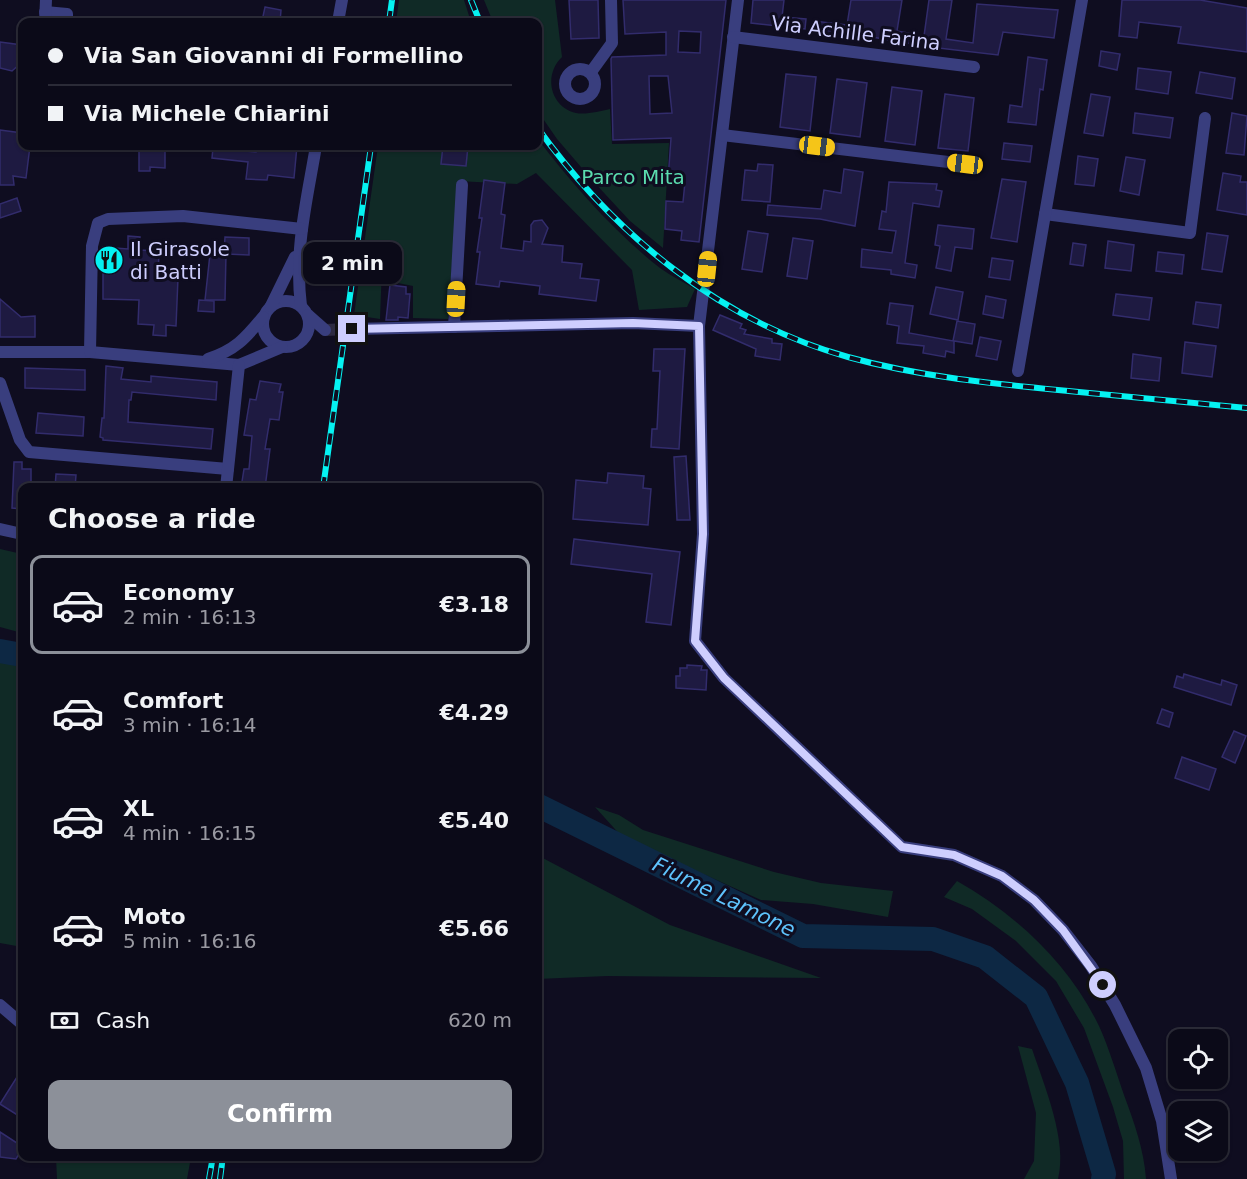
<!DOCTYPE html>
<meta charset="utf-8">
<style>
:root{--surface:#0b0a18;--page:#191825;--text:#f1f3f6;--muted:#9a9aa2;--line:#2b2b37;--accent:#8c9099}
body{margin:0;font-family:"DejaVu Sans",sans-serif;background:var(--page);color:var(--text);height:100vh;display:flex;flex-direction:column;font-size:22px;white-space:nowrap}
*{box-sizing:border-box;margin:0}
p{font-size:20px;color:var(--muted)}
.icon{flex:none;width:33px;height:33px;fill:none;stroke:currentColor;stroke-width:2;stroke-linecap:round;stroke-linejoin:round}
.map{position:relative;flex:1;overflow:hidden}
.side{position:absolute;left:18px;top:483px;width:524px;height:678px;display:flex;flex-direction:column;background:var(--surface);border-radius:12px;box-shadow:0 2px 4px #0004,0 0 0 2px var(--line)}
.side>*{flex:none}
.guide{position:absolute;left:18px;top:18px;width:524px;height:132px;border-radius:12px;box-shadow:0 2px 4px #0004,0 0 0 2px var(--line);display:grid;align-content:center;height:132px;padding:0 30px;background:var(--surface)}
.fabs{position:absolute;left:1168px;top:1029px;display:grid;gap:12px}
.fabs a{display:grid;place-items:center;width:60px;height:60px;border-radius:12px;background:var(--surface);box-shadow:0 2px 4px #0004,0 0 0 2px var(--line);font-size:30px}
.end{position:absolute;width:27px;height:27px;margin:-14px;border:8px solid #cecefe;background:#111;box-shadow:0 0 0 3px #111}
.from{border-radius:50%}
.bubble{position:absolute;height:42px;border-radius:12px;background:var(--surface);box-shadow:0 2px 4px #0004,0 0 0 2px var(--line);font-size:20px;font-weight:600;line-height:42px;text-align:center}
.car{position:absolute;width:18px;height:36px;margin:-18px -9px;border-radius:8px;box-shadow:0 0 4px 2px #0007;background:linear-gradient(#f5c518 24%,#345 0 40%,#f5c518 0 76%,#345 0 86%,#f5c518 0)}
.guide b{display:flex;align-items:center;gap:21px;height:57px;font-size:22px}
.guide b+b{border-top:2px solid var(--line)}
.guide i{width:15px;height:15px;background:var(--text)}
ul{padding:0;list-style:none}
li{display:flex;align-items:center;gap:18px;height:99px;margin:0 12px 9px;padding:0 18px;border:3px solid transparent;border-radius:12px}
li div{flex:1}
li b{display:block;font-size:22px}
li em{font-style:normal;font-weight:600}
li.selected{border-color:var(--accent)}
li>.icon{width:54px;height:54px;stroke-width:1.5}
h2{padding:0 30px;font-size:27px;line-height:72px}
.pay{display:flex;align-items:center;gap:15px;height:66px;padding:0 30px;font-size:22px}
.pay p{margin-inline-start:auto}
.button{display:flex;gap:12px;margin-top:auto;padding:12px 30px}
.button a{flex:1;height:69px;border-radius:12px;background:var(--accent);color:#fff;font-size:24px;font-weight:600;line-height:69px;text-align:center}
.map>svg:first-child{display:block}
.green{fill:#102a26}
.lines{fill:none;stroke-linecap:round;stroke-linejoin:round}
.river{stroke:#0d2844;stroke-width:24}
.building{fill:#1e1a41;stroke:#322c6c;stroke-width:1.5;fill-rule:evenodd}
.minor-tunnel{stroke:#2c2a41;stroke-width:12;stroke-dasharray:12 6;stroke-linecap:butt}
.minor{stroke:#393e7e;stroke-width:12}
.rail-casing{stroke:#05f2f2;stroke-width:6}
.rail{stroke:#0f0d20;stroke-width:4;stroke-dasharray:11;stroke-linecap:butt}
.route{stroke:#cecefe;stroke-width:8}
.labels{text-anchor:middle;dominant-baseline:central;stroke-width:6;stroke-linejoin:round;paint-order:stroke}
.street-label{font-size:20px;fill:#cecefe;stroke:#0f0d20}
.park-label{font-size:20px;fill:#5bdcaf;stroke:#0f0d20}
.poi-label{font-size:20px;fill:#cecefe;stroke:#0f0d20;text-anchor:start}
.water-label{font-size:21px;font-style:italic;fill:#5ec3fc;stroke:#0f0d20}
</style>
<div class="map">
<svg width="1247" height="1179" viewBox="0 0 1247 1179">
<rect width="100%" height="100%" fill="#0f0d20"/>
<g class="green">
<polygon points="399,0 464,0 471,22 396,22"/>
<path d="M484,0H555L562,57C543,75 550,107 576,113C586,115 600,111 610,109L612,144L669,143L663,248L630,221L593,181L557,139L537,110V22H493Z"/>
<path d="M537,138C572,184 614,232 660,268C671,276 684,282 695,289L687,307L639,310L632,270L536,173L517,184L458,181L448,319L413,318V286L398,283L400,267L382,266L380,319L354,315L378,146H537Z"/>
<polygon points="0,549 22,554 22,633 0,627"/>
<polygon points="0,653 22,658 22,947 0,943"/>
<polygon points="595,807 619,815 643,830 774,872 821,883 893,891 888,917 813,904 761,900 623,838"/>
<polygon points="537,855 670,925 821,978 607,976 537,979"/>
<path d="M957,881C1017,915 1069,964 1099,1026C1109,1048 1116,1072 1124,1095C1134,1122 1144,1150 1146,1179H1124L1123,1141L1113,1107L1084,1028L1056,981L1016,941L972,909L944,897Z"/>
<path d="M1018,1046L1032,1049C1044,1085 1068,1141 1058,1179H1024L1034,1161L1036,1113Z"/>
<polygon points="56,1157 56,1156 191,1157 187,1179 57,1179"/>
</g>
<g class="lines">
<g class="river">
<polyline points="0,651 22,655"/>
<polyline points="537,805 803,936 933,939 985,957 1036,997 1077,1083 1104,1174 1103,1179"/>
</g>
</g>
<g class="building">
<polygon points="569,0 598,0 599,38 571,39"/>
<path d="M623,0H726L699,242L681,240L682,231L665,229L666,201L683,202L685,182L668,180L671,138L613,140L611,59L612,57L666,55V32L625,34ZM679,31L701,32L700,53L678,52ZM649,76H668L672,113L650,114Z"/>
<polygon points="753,0 784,0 782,17 806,19 805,29 751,23"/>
<polygon points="851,0 902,0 897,31 924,36 929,0 952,0 946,39 973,43 977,4 1058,10 1054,38 1003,32 998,55 930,47 866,36 866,38 813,32 814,21 847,25"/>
<polygon points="1122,0 1200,0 1247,8 1247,52 1178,43 1181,27 1139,22 1137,38 1119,36"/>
<polygon points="265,7 281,10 280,22 262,21"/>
<polygon points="0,42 22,45 22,62 12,71 0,68"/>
<polygon points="1101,51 1120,54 1117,70 1099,66"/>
<polygon points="1028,57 1047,60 1043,90 1040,89 1036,125 1008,122 1010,105 1022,107"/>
<polygon points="1138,68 1171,72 1168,94 1136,89"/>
<polygon points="1200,72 1235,78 1232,99 1196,93"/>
<polygon points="786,74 816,77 810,131 780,127"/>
<polygon points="837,79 867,83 860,137 830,133"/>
<polygon points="892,87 922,91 915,145 885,141"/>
<polygon points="945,94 974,98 968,151 938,148"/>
<polygon points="1091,94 1110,97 1103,136 1084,133"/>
<polygon points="1135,113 1173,118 1170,138 1133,133"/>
<polygon points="1232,113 1247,116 1244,155 1226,153"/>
<polygon points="0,130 22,133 22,146 30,146 26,178 13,176 14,185 0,185"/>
<polygon points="1004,143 1032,146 1030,162 1002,159"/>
<polygon points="139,146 165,146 165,168 150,167 150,171 139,171"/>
<polygon points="217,146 236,146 235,150 256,152 257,146 297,146 294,178 268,175 267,180 246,179 248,162 212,158 213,148 217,149"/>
<polygon points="443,146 468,146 466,166 441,164"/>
<polygon points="1078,156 1098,159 1094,186 1075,184"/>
<polygon points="1126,157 1145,160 1139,195 1120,191"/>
<polygon points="758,164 773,165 770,202 742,200 745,170 757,171"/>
<polygon points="844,169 863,172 855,226 820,219 767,215 768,205 821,209 824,190 841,193"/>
<polygon points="1223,173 1241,176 1240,182 1247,182 1247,215 1217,210"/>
<polygon points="1002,179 1026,182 1017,242 991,238"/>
<polygon points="484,180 505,183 501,214 505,215 501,248 523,251 524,241 531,242 531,225 534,221 542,220 548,228 542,244 563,246 562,262 582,264 580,278 599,280 596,301 539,294 540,286 500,281 499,287 476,284 480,252 477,252 482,218 479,218"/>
<polygon points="889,182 937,184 936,190 942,191 939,207 913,203 905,263 917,265 915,278 891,274 891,270 861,267 862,249 892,253 896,231 879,229 882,211 886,212"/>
<polygon points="17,198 21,211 0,218 0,204"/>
<polygon points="938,225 974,229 972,249 955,247 951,271 936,268 940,246 935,245"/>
<polygon points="748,231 768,234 762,272 742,269"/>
<polygon points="1207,233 1228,236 1222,272 1202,269"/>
<polygon points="128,236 140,237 139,250 159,251 158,277 178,278 176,326 166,325 166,336 153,335 154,325 138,324 139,300 103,299 103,247 128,249"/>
<polygon points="225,237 249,238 249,255 226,254 225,300 205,300 210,254 224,254"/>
<polygon points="793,238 813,241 807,279 787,276"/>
<polygon points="1108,241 1134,245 1131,271 1105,268"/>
<polygon points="1073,243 1086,245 1083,266 1070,264"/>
<polygon points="1158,252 1184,255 1182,274 1156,271"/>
<polygon points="992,258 1013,261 1010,280 989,277"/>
<polygon points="390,285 406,287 406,294 410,294 408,318 398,317 398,320 386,320"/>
<polygon points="936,287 963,292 958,320 930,314"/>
<polygon points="1116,294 1152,298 1149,320 1113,315"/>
<polygon points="986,296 1006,300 1003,318 983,314"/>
<polygon points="0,299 21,317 35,316 35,337 0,337"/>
<polygon points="199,300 214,301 214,312 198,311"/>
<polygon points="1196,302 1221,305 1218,328 1193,324"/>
<polygon points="890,303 913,306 909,333 953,341 957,321 975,324 972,344 954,341 954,353 946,351 945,357 923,353 924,346 897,343 899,326 887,324"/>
<polygon points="720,315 742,324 740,328 746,330 744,334 772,339 772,343 782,344 780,360 755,356 756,349 713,330"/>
<polygon points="980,337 1001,341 997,360 976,356"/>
<polygon points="1185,342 1216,346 1212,377 1182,373"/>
<polygon points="654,349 685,349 679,449 651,447 652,429 657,429 660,371 653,371"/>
<polygon points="1133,354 1161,358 1159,381 1131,378"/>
<polygon points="106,366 123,368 121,379 151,382 151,376 217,382 216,400 132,392 131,400 129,400 128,422 213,429 211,449 103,440 103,438 100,437 102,418 104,418"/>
<polygon points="25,368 85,370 85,390 25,388"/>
<polygon points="260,381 281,384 279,392 283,392 279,420 270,419 265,449 270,449 265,488 241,488 244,469 249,469 252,436 244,435 250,399 256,400"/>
<polygon points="38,413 84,417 83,436 36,433"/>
<polygon points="686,456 690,520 677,520 674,457"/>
<polygon points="14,462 22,462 22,469 31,469 31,488 22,488 22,509 12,508"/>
<polygon points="608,473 644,476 643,488 651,489 648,525 573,519 576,480 607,483"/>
<polygon points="56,474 76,475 75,488 55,488"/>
<polygon points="574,539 680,552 671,625 646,622 652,574 571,564"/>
<polygon points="687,665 702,666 701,670 707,670 706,690 676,688 676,676 680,676 680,668 687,668"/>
<polygon points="1184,674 1221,685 1222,680 1237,685 1231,705 1174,687 1177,676 1183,678"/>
<polygon points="1162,709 1173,713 1169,727 1157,723"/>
<polygon points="1234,731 1246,736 1235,763 1222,757"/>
<polygon points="1182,757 1216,769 1209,790 1175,778"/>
<polygon points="22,1069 22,1118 0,1104"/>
<polygon points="0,1132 17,1143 19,1154 16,1159 0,1157"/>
</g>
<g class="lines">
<polyline class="minor-tunnel" points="325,330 352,329"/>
<g class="minor">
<polyline points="738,0 699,326 703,534 695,641 724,678 902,847 954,855 1002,876 1034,900 1063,930 1091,966 1115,1005 1146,1068 1162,1121 1171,1179"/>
<polyline points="45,12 67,14 67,22"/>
<polyline points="45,22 46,0"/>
<polyline points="338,22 342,0"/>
<polyline points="733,37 974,67"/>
<circle cx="580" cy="84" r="15"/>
<polyline points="591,72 612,43 611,0"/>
<polyline points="722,135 965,164"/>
<polyline points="1045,214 1190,233 1205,118"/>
<circle cx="286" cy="324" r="23"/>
<polyline points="271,306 295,257"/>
<path d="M301,306C294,250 307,200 316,146"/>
<polyline points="308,315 325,330"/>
<polyline points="454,327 462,185"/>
<polyline points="352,329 633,323 699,326"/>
<polyline points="0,352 90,352 239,365 282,347"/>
<polyline points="90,352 92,246 98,223 108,219 183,216 302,229"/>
<path d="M208,359C235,350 245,339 263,317"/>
<polyline points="1018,371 1082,0"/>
<polyline points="0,383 20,440 29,452 228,469"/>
<polyline points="226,488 239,365"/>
<polyline points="0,529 22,534"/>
<polyline points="0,1005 22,1024"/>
</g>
<g class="rail-casing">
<g id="rail">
<polyline points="471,0 480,22"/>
<polyline points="389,22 392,0"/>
<path d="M537,127C613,233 719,321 848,357C917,376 987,383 1058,390C1121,396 1184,402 1247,408"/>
<polyline points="323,488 371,146"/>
<polyline points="209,1179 213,1156"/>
<polyline points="220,1179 223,1156"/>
</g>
</g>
<use href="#rail" class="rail"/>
</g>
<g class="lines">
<polyline class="route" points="352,329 633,323 699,326 703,534 695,641 724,678 902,847 954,855 1002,876 1034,900 1063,930 1103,985"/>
</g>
<defs>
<g id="restaurant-disc" transform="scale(1.5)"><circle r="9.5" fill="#05f2f2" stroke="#0f0d20"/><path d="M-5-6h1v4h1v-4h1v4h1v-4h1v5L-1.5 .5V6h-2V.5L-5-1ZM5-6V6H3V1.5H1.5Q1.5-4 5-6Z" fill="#111"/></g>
</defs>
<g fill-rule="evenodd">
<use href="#restaurant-disc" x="109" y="260"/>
</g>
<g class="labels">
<g class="street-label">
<text transform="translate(856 33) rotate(7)">Via Achille Farina</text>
</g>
<g class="park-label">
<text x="633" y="177">Parco Mita</text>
</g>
<g class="poi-label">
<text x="130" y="249">Il Girasole<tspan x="130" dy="23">di Batti</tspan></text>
</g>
<g class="water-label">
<text transform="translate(724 897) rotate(26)">Fiume Lamone</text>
</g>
</g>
</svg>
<div class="fabs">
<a><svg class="icon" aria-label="locate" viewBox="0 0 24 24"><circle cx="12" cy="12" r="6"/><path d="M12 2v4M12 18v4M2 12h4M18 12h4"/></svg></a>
<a><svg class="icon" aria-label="layers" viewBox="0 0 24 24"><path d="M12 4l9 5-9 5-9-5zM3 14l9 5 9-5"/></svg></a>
</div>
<i class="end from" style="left:1103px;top:985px"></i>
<i class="end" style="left:352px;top:329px"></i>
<div class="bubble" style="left:303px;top:242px;width:99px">2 min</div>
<i class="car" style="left:817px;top:146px;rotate:97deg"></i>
<i class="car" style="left:965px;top:164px;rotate:277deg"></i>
<i class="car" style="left:707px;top:269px;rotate:6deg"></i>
<i class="car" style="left:456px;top:299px;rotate:3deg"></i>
<div class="guide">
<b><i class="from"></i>Via San Giovanni di Formellino</b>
<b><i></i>Via Michele Chiarini</b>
</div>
<section class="side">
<h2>Choose a ride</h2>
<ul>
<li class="selected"><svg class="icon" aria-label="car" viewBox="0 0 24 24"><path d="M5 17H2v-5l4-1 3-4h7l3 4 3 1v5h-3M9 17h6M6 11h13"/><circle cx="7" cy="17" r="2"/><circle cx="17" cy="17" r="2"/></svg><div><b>Economy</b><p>2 min · 16:13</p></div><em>€3.18</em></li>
<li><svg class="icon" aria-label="car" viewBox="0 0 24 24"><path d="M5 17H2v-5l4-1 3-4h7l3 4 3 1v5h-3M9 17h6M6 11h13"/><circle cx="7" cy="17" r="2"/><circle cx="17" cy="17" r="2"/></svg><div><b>Comfort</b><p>3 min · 16:14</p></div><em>€4.29</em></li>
<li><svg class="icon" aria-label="car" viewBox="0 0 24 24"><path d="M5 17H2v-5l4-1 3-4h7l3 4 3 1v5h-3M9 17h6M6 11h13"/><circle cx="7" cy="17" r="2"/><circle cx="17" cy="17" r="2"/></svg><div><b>XL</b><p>4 min · 16:15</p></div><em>€5.40</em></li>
<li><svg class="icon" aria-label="car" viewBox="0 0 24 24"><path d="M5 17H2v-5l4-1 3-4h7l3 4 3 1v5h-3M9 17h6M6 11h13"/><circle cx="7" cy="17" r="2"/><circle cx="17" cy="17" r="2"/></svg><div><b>Moto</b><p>5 min · 16:16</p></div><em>€5.66</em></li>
</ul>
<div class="pay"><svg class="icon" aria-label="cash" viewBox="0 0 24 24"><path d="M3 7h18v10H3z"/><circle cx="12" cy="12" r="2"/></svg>Cash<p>620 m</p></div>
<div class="button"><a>Confirm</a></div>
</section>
</div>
